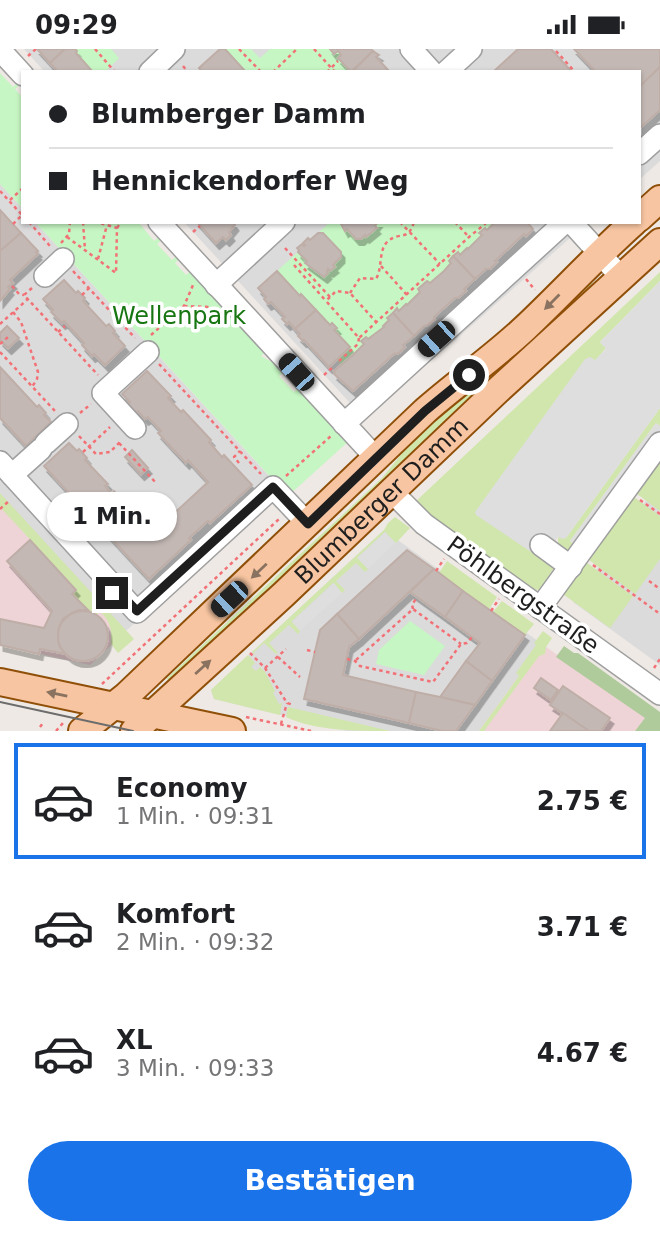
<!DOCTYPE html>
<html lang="de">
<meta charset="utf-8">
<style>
:root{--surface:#fff;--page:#f6f6f6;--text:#202124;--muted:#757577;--line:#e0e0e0;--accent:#1a73e8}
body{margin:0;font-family:"DejaVu Sans",sans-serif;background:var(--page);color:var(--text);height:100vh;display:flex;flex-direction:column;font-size:26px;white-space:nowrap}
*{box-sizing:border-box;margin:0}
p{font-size:23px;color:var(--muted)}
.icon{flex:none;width:38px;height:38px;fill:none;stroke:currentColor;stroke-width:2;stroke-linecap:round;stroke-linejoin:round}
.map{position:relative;height:682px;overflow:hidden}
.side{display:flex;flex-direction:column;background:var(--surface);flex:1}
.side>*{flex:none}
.guide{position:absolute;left:21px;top:21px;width:620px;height:154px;border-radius:0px;box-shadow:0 2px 5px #0004;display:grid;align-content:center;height:154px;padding:0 28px;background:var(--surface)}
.end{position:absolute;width:32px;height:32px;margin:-16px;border:9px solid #1e1e1e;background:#fff;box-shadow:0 0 0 4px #fff}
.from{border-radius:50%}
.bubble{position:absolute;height:49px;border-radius:24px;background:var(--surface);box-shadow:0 2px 5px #0004;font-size:23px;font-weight:800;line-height:49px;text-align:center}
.car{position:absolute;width:21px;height:42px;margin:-21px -10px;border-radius:9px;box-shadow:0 0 5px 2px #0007;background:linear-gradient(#222 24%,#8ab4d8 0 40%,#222 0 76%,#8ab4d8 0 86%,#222 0)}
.guide b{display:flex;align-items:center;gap:24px;height:66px;font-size:26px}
.guide b+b{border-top:2px solid var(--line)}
.guide i{width:18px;height:18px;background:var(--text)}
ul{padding:12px 0 0;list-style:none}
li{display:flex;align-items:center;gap:21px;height:116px;margin:0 14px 10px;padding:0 14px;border:4px solid transparent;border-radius:0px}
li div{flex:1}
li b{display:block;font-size:26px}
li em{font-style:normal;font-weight:800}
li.active{border-color:var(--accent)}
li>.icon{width:63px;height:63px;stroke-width:1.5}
.primary-button{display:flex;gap:14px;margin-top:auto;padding:14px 28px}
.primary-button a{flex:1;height:80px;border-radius:42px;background:var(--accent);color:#fff;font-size:28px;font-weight:800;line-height:80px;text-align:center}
.status{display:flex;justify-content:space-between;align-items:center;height:49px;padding:0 35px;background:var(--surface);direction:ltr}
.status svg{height:19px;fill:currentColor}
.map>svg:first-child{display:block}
.residential{fill:#dcdbdb}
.commercial{fill:#eed4d7}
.grass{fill:#d1e6ac}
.forest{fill:#b0cb9b}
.park{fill:#c6f6c3}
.parking{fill:#dedede}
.building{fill:#c3b8b4;stroke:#bfaea7;stroke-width:2;filter:url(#shadow)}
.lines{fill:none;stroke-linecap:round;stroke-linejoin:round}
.minor-casing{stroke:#9f9f9f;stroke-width:24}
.major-casing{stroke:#904f08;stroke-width:30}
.path{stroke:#f27176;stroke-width:2.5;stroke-dasharray:3.5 3.5;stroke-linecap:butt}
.minor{stroke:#fff;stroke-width:21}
.major{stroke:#f7c5a1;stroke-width:26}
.tram{stroke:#6c6c6c;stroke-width:2}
.oneway{fill:#8a7260}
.route{stroke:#1e1e1e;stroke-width:9}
.labels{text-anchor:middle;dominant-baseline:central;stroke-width:7;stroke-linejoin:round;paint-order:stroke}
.park-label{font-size:24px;fill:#177611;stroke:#fff}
.street-label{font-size:24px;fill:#1e1e1e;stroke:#fff}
</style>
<div class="status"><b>09:29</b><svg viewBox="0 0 49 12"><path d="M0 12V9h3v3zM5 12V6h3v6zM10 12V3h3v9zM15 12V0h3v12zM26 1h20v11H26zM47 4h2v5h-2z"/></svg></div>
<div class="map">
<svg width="660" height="682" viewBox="0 0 660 682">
<defs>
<filter id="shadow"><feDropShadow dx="3.5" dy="6" stdDeviation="0" flood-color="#0004"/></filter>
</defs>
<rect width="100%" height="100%" fill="#eee9e4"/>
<g class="residential">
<polygon points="24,0 660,0 660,112 639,131 639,23 45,23"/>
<polygon points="0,135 23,160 23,173 35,173 281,440 126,582 0,446"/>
<polygon points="184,173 588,173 460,287 404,334 362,367"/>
<polygon points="660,432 660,616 573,553"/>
<polygon points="384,481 542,595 479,682 347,682 214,650 211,641"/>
</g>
<g class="commercial">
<polygon points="0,446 126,582 90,616 0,596"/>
<polygon points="542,595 654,674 653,682 479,682"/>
</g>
<g class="grass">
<polygon points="660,223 660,232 600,293 606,299 595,312 542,509 556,516 539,541 532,540 421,461 414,454"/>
<polygon points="589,231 594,236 489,340 174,631 166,630 382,429 429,371"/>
<polygon points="660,359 660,377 656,374 570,492 577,498 571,502 566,503 558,496 558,488 566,489"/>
<polygon points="660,404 660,462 633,442"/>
<path d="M0,444L134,590L118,604L111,595C112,582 111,572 100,563L97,565L88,561L72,545L76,540L0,458Z"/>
<polygon points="630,445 660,467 660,510 635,545 585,508"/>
<polygon points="395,468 410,479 396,494 385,483 358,508 368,520 365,523 356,514 336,532 345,541 342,544 333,534 292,572 300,582 298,585 289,576 269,594 278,604 276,605 264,594 254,603 256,606 252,603 384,481 388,474"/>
<polygon points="583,511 633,547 610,579 560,543"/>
<polygon points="447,512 497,548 489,560 439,524"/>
<polygon points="502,552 534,575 525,586 493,563"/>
<polygon points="543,582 552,589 546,598 545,605 539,607 484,682 479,682 519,627 516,624 536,596 534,594"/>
<polygon points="248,606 255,614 251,618 256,622 260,618 265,623 275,642 273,644 279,655 282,654 280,666 214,650 211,641"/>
<path d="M288,658L390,682C357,682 315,682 286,668Z"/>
</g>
<polygon class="forest" points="564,597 574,604 578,604 660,663 660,682 635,682 645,669 556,608"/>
<g class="park">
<polygon points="75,0 111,0 119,9 105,23 93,23 76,4 77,2"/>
<polygon points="225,0 251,0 260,9 270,0 330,0 338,2 341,6 338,9 351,23 246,23"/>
<polygon points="0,24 13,38 20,32 22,34 15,40 23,49 23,160 0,135"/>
<polygon points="35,173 142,173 140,175 154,192 162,186 164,189 157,195 172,211 179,205 181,208 175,214 186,226 193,220 227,257 220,263 224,267 230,260 268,301 261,307 286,321 279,327 294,343 301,337 350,391 288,447"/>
<polygon points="330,173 340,173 345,181 347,180 356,190 361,190 365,186 367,188 377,179 375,177 378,173 495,173 487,181 484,179 480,183 482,186 468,200 467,200 460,206 457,203 449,212 451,214 444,222 430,234 427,232 418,240 420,243 407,256 399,262 397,260 388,268 389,271 383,277 384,278 368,290 366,288 364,295 341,315 337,311 350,298 334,281 336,278 333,274 330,276 302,245 299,247 277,222 298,203 307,212 305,214 309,219 311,217 321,227 324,227 328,224 327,222 328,220 330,222 334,218 333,216 341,208 341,202 323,184 318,184"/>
<polygon points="410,572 445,597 424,626 376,615 379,601"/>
</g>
<g class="parking">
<polygon points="660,232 660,359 566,489 562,490 558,488 547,504 542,509 540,509 476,466 475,463 585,310 590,308 595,311 606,300 600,293"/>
<polygon points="656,374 660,377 660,383 577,497 570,492"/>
<polygon points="385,483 395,494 368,520 357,509"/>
<polygon points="334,534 342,544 300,582 292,573"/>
</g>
<g class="building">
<polygon points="37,0 65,0 50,14"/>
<polygon points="65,0 75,0 77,2 76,4 93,23 58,23 50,14"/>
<polygon points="220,0 225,0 246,23 202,23 199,19"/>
<polygon points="330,0 371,0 373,2 351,23 338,9 341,6 338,2 334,5"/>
<polygon points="518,0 551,0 572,23 493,23"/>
<polygon points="574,0 660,0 660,18 639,38 639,23 596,23"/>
<polygon points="373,2 379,6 376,8 390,23 354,23 353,22"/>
<polygon points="660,18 660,61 639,80 639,38"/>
<polygon points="0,161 21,184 2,201 0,199"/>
<polygon points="197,173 233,173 235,176 229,183 231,186 226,191 223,188 216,194"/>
<polygon points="340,173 378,173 375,177 377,179 366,188 365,186 361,190 356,190 347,180 345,182"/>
<polygon points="495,173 527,173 533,180 526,187 524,185 495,212 497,213 490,220 486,220 475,230 453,207 458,203 460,206 467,199 468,200 482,186 479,184 485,179 487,181"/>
<polygon points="21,184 38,202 36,203 38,205 10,231 13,234 8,238 10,240 0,252 0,202"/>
<polygon points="318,184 323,184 341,203 341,208 333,216 335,218 330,222 328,220 327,222 328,224 324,228 305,214 307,212 298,203 299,201 297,199 302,195 304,197 305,196 303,194 308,189 310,191"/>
<polygon points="453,207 475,230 464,240 466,242 458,249 455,249 434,268 435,270 428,276 424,277 414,287 393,264 397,259 399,262 406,255 407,256 420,243 418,240 427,232 430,234 444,222 451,214 449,212"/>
<polygon points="277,222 300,247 301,245 316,261 295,280 289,273 287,275 282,270 285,268 271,253 268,255 264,250 266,248 258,239"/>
<polygon points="64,231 76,244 78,242 85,249 83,252 106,277 109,275 115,282 113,284 125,297 105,316 94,305 92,307 82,296 84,294 64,272 62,274 51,263 53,261 43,250"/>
<polygon points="316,261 330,276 332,274 337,279 334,281 350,298 329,318 304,291 303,292 298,287 300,285 295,280"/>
<polygon points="393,264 414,287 403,296 405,298 399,304 394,305 353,342 334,325 335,323 334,322 353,306 364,295 361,292 366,288 368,290 384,278 383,277 389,271 387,269"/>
<polygon points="7,277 19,289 8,299 0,291 0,284"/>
<polygon points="0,318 37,358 39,356 46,364 44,366 51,373 26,397 0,369"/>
<polygon points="147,322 171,347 168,349 181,363 183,361 211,391 209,393 222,408 224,406 252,436 210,474 208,472 189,489 191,491 149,530 44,417 69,394 77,402 79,400 87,409 85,411 108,435 105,437 112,445 114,442 125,454 122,456 129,463 131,461 142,472 139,474 144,480 147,477 153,484 208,433 188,411 186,414 171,398 158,384 161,382 148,368 145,370 138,362 136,363 128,355 130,353 122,345"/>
<polygon points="132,401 148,419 141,425 125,408"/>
<polygon points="30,491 76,541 72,545 88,561 79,561 72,564 63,570 59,578 58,591 60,598 66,605 40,600 39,605 0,596 0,570 44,579 52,562 7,512"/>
<polygon points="407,501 434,520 359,590 337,565"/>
<polygon points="434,520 463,542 445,568 410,543"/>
<polygon points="463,542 525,586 492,632 466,612 480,594 445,568"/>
<circle cx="83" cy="587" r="25"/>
<polygon points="337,565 359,590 349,598 343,626 416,643 409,674 304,650 320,581"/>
<polygon points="466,612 492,632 475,656 440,648"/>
<polygon points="541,629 558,641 551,651 534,639"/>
<polygon points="563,637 610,669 601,682 589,682 550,656"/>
<polygon points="416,643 440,648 475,656 456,682 442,682 409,674"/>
<polygon points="563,664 589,682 550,682"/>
</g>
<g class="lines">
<g class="minor-casing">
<g id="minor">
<polyline points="411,0 432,23"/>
<polyline points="0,1 23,26"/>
<polyline points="150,23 174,0"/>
<polyline points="446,23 471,0"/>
<polyline points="639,105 660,86"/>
<polyline points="159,173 376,409"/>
<polyline points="571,173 621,228"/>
<polyline points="45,227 63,210"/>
<polyline points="216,236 284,173"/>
<polyline points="344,375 565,173"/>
<polyline points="135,379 103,344 148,303"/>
<polyline points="46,394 67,375"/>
<polyline points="0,413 137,563 273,438 308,475"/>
<polyline points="12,426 41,400"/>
<polyline points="391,442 424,475 660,645"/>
<polyline points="541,496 571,518"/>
<polyline points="540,559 660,394"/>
</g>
</g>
<g class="major-casing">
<g id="major">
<polyline points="639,169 660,150"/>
<polyline points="0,633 232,682"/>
<path d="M82,682L126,647L425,362C458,333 493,309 525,279C562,244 596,207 634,173"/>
<path id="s1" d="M134,682L284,545L497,342L660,193"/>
</g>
</g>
<g class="path">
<polyline points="95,0 115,23"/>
<polyline points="239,0 261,23"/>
<polyline points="314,0 335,23"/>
<polyline points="556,2 575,23"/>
<polyline points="28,7 36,0"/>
<polyline points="183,17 188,23"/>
<polyline points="273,23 297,0"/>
<polyline points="327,23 338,12"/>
<polyline points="0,142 23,167"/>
<polyline points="10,151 23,139"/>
<polyline points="29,173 50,197"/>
<polyline points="83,173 85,201"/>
<polyline points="400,173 440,215"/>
<polyline points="455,173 469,188"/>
<polyline points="13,175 22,166"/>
<polyline points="117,179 121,173"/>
<polyline points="193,183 200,177"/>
<polyline points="67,188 116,224 117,179 97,173"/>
<polyline points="61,194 69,185 70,173"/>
<polyline points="285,199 330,248"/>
<polyline points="98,210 107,176"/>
<polyline points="294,216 326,252"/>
<polyline points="381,217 407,246"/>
<polyline points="73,222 135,289"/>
<polyline points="526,230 535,241"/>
<polyline points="12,237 19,245 24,246"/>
<polyline points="32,239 24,246 98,326"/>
<path d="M350,244L360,229L376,230C383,218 378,201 388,192C400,182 408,193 414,173"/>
<polyline points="82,246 89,239"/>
<polyline points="184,257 212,258"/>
<polyline points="13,263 21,273 38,323 37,330 32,338"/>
<polyline points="377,274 350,244 336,242 326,252 359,289 469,188 485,175 484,173"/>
<polyline points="0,275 28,250"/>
<polyline points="58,283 65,277"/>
<polyline points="151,286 184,257 193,236"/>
<polyline points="0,295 8,288"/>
<polyline points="0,303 55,362"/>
<polyline points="339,312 358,295 359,289"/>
<polyline points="159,315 261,425"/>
<polyline points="324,326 334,317"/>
<polyline points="80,364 91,355"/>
<polyline points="79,387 96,405 110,403 122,391"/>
<polyline points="119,394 157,435"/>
<polyline points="83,403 110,378"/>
<polyline points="239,414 234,408 240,402"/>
<polyline points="286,427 331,387"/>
<polyline points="640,451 660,465"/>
<polyline points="0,460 10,451"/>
<polyline points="593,516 660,565"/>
<polyline points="436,522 444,510"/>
<polyline points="649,532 660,540"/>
<polyline points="413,560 412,556 417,548"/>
<polyline points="491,562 499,550"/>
<polyline points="307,601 315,603"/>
<polyline points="250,604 265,619 287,654 294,656"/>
<polyline points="278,608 300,628"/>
<polyline points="347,610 355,612 360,617 433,633 461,595 467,594 472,588"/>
<polyline points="356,611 413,560 461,595"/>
<polyline points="265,619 286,600"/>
<polyline points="654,619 660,610"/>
<polyline points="102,635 279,470"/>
<polyline points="246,668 311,682"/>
<polyline points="281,675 287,654"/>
<polyline points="40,678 43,674"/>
<polyline points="56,682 63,674"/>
</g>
<use href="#minor" class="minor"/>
<use href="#major" class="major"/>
<polyline class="tram" points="0,653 133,682"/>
</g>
<defs><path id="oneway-solid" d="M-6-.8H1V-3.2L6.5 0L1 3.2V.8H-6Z" transform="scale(1.75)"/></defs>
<g class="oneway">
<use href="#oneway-solid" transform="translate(552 253) rotate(135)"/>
<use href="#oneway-solid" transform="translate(259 522) rotate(137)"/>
<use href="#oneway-solid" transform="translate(203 618) rotate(-42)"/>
<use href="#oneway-solid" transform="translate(57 645) rotate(-168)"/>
</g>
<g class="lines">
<polyline class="route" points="112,544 116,540 137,562 273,438 308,475 425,362 469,326"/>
</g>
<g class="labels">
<g class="park-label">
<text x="179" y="267">Wellenpark</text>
</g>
<g class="street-label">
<text stroke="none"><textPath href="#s1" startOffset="338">Blumberger Damm</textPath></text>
<text transform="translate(523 546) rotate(36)">Pöhlbergstraße</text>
</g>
</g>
</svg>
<i class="end from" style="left:469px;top:326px"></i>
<i class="end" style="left:112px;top:544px"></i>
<div class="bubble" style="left:47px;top:443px;width:130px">1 Min.</div>
<i class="car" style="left:436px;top:290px;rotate:228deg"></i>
<i class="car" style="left:296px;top:323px;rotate:318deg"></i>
<i class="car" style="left:229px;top:550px;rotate:227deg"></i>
<div class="guide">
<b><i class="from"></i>Blumberger Damm</b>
<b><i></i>Hennickendorfer Weg</b>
</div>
</div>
<section class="side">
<ul>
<li class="active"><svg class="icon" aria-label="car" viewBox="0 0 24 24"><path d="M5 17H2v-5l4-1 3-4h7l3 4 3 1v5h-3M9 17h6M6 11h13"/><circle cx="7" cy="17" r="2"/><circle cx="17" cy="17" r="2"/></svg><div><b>Economy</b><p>1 Min. · 09:31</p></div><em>2.75 €</em></li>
<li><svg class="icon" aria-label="car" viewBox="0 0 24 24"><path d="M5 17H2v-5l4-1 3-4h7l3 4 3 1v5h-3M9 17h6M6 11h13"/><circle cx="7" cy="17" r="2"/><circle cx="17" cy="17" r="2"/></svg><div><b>Komfort</b><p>2 Min. · 09:32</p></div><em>3.71 €</em></li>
<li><svg class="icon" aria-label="car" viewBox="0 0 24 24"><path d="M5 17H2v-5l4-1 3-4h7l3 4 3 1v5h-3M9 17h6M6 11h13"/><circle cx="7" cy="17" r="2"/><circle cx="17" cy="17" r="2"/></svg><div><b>XL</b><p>3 Min. · 09:33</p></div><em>4.67 €</em></li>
</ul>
<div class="primary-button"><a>Bestätigen</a></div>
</section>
